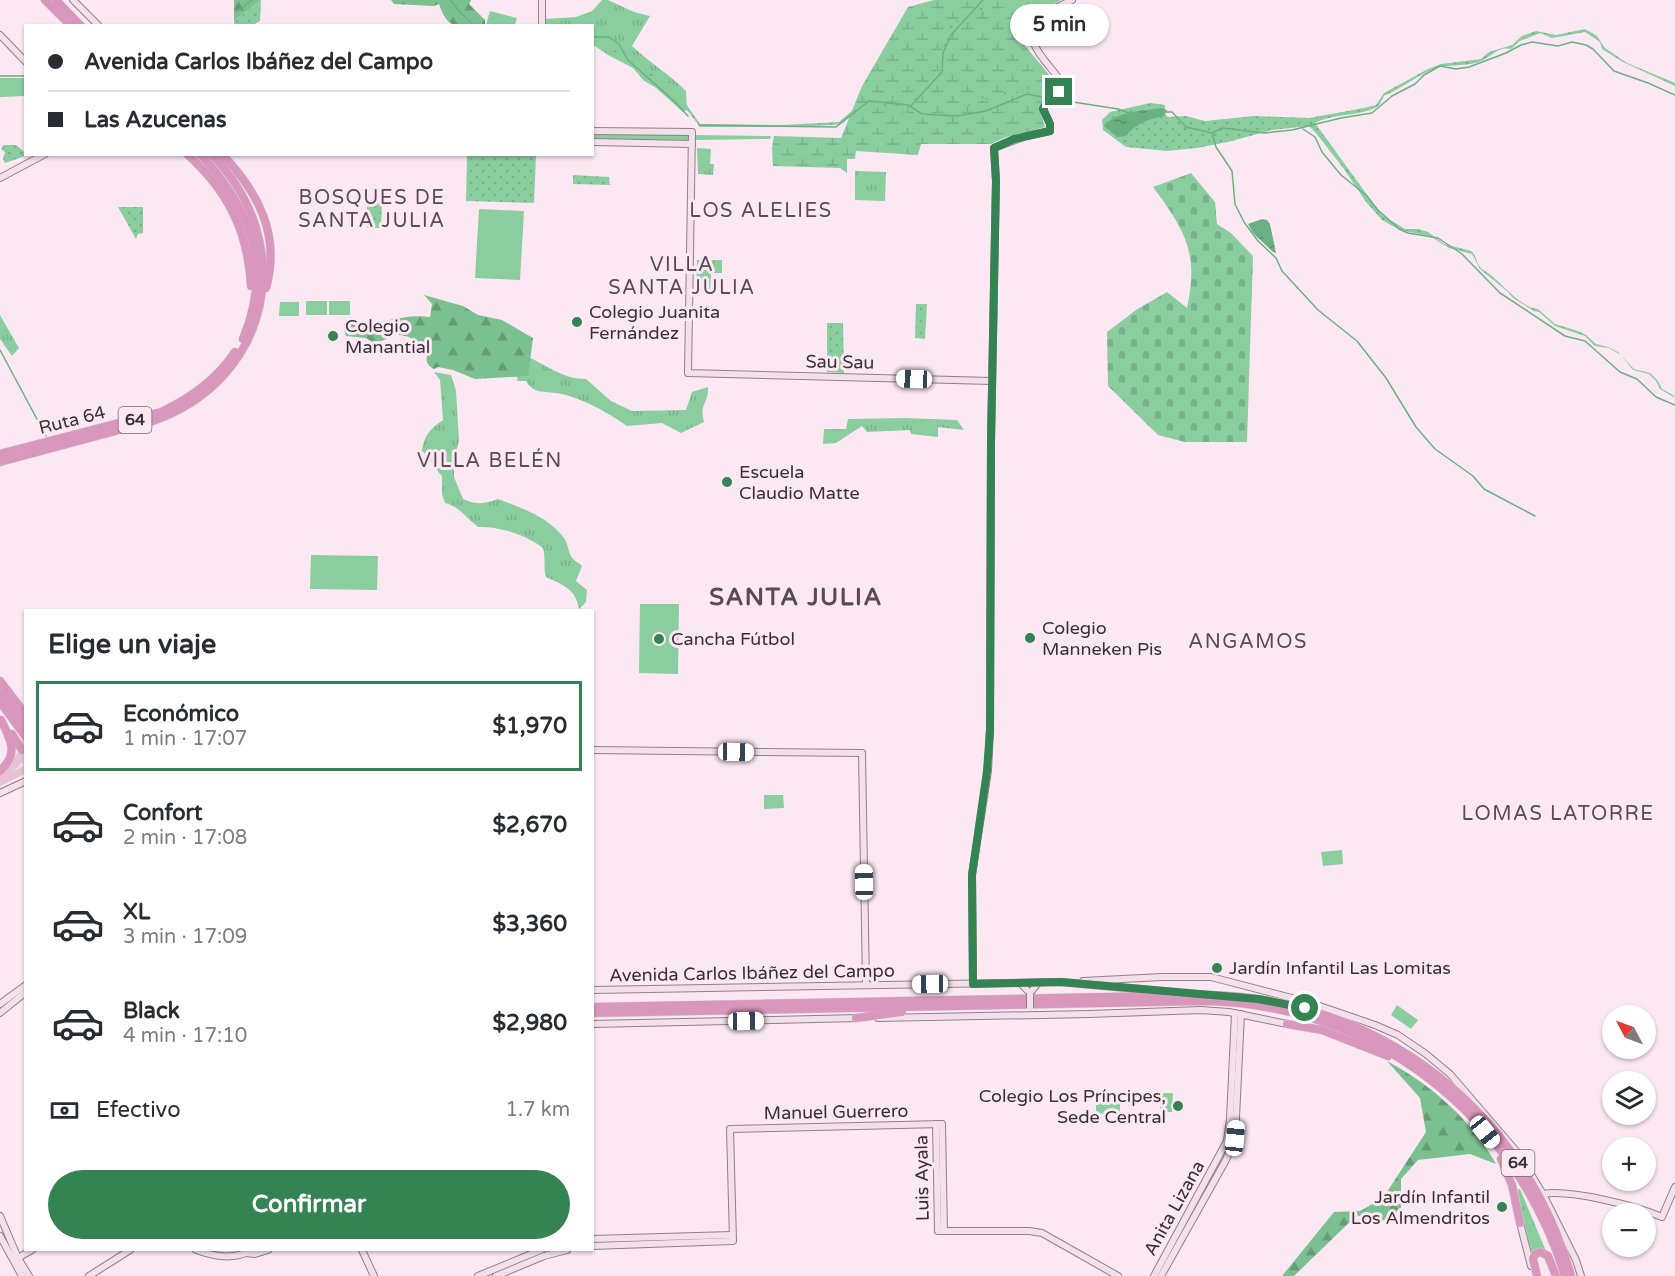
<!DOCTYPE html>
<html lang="es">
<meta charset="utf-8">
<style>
:root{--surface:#fff;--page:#f7f7f7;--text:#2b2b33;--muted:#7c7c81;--line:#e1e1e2;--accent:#338353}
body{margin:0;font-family:"Varela Round",sans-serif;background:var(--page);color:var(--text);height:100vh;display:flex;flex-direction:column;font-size:22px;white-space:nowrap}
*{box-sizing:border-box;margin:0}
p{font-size:20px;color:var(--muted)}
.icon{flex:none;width:33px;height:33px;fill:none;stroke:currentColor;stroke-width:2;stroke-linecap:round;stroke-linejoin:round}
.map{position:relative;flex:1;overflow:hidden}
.panel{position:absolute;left:24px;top:609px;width:570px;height:642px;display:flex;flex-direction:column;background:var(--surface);border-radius:0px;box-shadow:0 2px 4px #0004}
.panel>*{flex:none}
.hud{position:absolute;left:24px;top:24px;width:570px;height:132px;border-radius:0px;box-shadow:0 2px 4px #0004;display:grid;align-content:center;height:132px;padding:0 24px;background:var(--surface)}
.needle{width:39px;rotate:311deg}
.buttons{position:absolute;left:1602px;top:1005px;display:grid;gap:12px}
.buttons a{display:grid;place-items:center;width:54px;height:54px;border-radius:50%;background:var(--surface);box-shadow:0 2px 4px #0004;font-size:30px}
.end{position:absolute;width:27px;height:27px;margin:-14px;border:8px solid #338353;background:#fff;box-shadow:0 0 0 3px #fff}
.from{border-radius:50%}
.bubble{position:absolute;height:42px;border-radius:21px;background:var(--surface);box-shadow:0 2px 4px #0004;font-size:20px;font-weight:700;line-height:42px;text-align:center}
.car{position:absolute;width:18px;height:36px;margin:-18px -9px;border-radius:8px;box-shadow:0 0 4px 2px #0007;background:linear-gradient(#fff 24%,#345 0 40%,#fff 0 76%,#345 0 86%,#fff 0)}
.hud b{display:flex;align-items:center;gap:21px;height:57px;font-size:22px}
.hud b+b{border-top:2px solid var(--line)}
.hud i{width:15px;height:15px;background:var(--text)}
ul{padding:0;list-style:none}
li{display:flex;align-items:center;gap:18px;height:90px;margin:0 12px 9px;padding:0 12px;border:3px solid transparent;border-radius:0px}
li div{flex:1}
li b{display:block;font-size:22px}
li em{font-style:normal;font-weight:700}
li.selected{border-color:var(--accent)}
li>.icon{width:54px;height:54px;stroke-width:1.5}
h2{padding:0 24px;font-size:27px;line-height:72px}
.pay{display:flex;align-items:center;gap:15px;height:66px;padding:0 24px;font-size:22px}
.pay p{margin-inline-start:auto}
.cta{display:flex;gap:12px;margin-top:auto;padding:12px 24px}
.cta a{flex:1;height:69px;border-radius:36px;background:var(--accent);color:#fff;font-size:24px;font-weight:700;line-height:69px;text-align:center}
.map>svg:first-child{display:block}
.grass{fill:url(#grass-tufts)}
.forest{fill:url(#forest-firs)}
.wetland{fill:url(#wetland-marsh)}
.cemetery{fill:url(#cemetery-stones)}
.park{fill:url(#park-dots)}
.pitch{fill:#8acea0}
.water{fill:url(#water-ripples)}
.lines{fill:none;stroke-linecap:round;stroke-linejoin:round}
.stream{stroke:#6bb082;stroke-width:1.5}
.secondary-casing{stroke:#917f89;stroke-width:8}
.primary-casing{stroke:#d3d2d2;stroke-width:8}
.highway-casing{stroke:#d3d2d2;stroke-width:9}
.secondary{stroke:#f4e0eb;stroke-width:6}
.primary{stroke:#e9c1d7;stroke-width:7}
.highway{stroke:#da97bd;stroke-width:8}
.secondary-bridge-casing{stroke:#917f89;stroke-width:8;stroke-linecap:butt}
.secondary-bridge{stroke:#f4e0eb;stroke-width:6}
.route{stroke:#338353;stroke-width:8}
.poi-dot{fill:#338353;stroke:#fce8f3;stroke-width:2}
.labels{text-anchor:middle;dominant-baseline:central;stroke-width:6;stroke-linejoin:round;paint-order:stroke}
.shield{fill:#fce8f3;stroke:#73686d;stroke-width:1.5}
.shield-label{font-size:16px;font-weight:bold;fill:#383134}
.poi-label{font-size:18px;fill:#383134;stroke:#fce8f3;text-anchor:start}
.street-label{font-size:18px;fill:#383134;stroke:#fce8f3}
.neighbourhood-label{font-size:20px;letter-spacing:1.5px;fill:#5a4a53;stroke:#fce8f3}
.district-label{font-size:24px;font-weight:bold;letter-spacing:1.5px;fill:#5a4a53;stroke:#fce8f3}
</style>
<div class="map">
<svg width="1675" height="1276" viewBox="0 0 1675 1276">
<defs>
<pattern id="grass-tufts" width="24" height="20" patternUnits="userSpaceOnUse" patternTransform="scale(1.5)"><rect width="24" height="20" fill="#8acea0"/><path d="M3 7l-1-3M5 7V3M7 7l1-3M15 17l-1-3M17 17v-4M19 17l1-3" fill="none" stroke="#78b18a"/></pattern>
<pattern id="forest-firs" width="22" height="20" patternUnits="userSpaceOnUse" patternTransform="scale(1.5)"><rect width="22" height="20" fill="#7bc091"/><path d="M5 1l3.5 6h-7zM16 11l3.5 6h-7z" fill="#669d77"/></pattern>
<pattern id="wetland-marsh" width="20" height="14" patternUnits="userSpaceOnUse" patternTransform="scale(1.5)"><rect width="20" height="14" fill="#8acea0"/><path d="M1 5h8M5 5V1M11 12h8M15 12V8" fill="none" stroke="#78b18a"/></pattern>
<pattern id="cemetery-stones" width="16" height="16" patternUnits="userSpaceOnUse" patternTransform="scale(1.5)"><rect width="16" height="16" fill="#8acea0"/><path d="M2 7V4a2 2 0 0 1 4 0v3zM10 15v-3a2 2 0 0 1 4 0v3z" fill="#78b18a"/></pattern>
<pattern id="park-dots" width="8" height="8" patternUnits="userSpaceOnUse" patternTransform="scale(1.5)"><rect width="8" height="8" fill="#8acea0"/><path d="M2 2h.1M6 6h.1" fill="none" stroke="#78b18a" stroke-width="1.8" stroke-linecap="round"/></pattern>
<pattern id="water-ripples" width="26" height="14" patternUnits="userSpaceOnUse" patternTransform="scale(1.5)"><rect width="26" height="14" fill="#6bb082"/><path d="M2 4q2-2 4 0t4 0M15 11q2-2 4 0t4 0" fill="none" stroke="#59906b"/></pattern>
</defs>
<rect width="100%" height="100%" fill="#fce8f3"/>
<g class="grass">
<path d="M602,0H608L634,12L650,16L632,46C649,62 669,74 686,91L687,110L683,112L655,87L644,81L633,68L608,55L595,46L593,48L592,26L544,25V19L576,17L592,11Z"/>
<polygon points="593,134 689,135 689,140 593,139"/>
<polygon points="695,135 771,136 770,139 695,140"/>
<polygon points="697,148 711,149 710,164 714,164 713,175 698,174"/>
<polygon points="855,171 886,172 885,201 855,200"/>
<polygon points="697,260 722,260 722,273 711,273 710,293 696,292"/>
<polygon points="0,315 19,348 12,356 0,339"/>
<path d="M526,356C547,365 562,379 586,379L611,401L632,411L686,410L692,392L708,387C709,403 699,403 704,422L681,433L662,423L627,426C609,413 577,395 555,393C543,391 534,394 526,381H517L518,370Z"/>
<path d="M434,372L451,375L456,391L459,440L454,464V477L463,499C476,505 485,504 498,499C520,507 550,518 564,538C568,543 568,551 571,556C573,560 579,563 582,566L576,581L587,590L586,602L579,609C576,589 563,585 546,577C543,566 546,558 543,548C526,535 499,526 478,527C465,517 460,507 445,503L442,494V476C434,468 431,459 422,451C424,435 430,429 443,420L440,380Z"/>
<polygon points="905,418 957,420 964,430 938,427 938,437 911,434 910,430 867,432 862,426 836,443 823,444 824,429 846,429 848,419"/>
<polygon points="1520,1189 1546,1251 1532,1253 1516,1190"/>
</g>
<g class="forest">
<polygon points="234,0 261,0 234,21"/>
<path d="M391,0H471L469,4L485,20V25C458,25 449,33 439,4L434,6L394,4Z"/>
<path d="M424,295L463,306L478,315L502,320L533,338L528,376L475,379L453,370L438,367L434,369C425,365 426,359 428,351L409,337L397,334L375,344L366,338L346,336L344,330L351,324C378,326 403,313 430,317L432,304Z"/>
<path d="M1387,1061C1430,1084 1472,1120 1496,1164L1470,1154L1418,1160L1401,1179V1209L1378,1224L1357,1215L1294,1276H1282L1334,1212L1360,1211L1383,1198L1426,1132L1420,1098Z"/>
</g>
<polygon class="wetland" points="934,0 1061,0 1036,14 1022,42 1061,89 1039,109 1045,127 1006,137 991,144 921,144 918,155 856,151 855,159 847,159 847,173 840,168 773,166 772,148 774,136 841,138 862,86 908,7"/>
<path class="cemetery" d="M1191,173L1215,202L1217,224L1231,233L1253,256L1247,442H1185L1158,435L1108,386L1107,332L1136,310L1167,292L1187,308C1199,253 1185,230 1153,187Z"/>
<g class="park">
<polygon points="261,0 260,21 253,25 234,25 234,21"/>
<path d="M995,0H999C993,4 986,10 979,13C959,22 950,23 945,47C942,62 945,69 938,84C929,89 923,98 915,101C907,104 899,104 891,108C906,114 926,116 942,115C953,114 963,107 972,103C988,96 1030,82 1043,95L1023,92L1002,95L975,103L943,117L908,114L880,107L859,110L841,124L834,125L789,127H700L684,106L677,93L670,86L645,74L630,61L598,42L593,43V40H599L612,49L627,55L645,70L672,84L700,124L782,125L839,122L854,109L915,99L936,82L939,77C943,63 941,49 945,35C951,17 980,10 995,0Z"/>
<path d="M1585,29L1597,36L1605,48L1627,63L1675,83V86L1623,62L1602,49L1600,42L1585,32L1552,38L1540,33L1520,41L1511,49C1499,46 1493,55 1483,60C1467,68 1448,63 1433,69C1419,75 1406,85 1392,92C1391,93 1385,95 1384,96C1380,102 1381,106 1373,109C1354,116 1332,114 1315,123L1381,214L1405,229H1418L1428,232L1444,244L1471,251C1477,256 1476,262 1480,267C1481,269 1487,272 1488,273C1501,282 1522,309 1538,309L1555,324L1578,331L1586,335L1596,344L1608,347L1618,352L1634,369L1650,373L1658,381L1662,389L1673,395L1675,398L1660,389L1656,381L1649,374L1633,370L1621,355L1609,348L1595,346L1585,336L1555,326L1539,312L1534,311L1513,298L1508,292L1480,269L1472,254L1449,248L1430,236L1400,230L1382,220L1366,202L1344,169L1316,133L1309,126L1272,130L1228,142L1197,148L1167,151L1126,147L1103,130L1102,120L1110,112L1150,103L1165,105V114L1168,117L1186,116L1205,121L1254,116L1309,118L1364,108L1376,105L1384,93L1428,69L1441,64L1481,59L1489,52L1512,45L1522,36L1536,31L1556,35Z"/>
<polygon points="4,145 16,145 28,155 5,163 3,159 5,152 1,149"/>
<polygon points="467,155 536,155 534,203 466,201"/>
<polygon points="573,175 609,177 610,185 573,184"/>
<polygon points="367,203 382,203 381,228 367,228"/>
<polygon points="118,207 143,207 143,233 138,234 136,239"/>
<polygon points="916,304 927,304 925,339 915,338"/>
<polygon points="827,323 843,323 844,373 827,372"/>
</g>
<g class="pitch">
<polygon points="490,11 517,18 515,25 486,25"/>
<polygon points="0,78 25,78 25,96 0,97"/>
<polygon points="479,209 524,211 520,280 475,278"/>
<rect x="306" y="301" width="21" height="14"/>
<rect x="329" y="301" width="21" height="14"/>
<polygon points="280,302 299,302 299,316 279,316"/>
<polygon points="311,555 378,556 377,590 310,589"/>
<polygon points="640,604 679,604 678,674 639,673"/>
<polygon points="764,795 783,795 784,808 764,809"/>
<polygon points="1342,850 1343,864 1323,866 1321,852"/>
<polygon points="1397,1005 1418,1020 1411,1029 1391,1015"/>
<polygon points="1161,1093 1173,1093 1172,1112 1160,1112"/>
<polygon points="1120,1099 1120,1113 1096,1114 1096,1100"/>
</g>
<g class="water">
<path d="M1161,108L1167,110L1164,116C1148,119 1137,123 1126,136L1117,137L1104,126C1116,111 1143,111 1161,108Z"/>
<polygon points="1262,219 1267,220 1270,224 1276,253 1273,252 1253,233 1248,224"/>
</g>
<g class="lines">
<g class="stream">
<polyline points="450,0 462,14 475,26"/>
<polyline points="236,12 252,0"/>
<polyline points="592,37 609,37 619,44 628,60 674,101 688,116"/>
<polyline points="0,76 26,76"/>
<polyline points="1054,99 1118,109 1129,113"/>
<polyline points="910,107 942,72 943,53 951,35 983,0"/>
<polyline points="1166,112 1172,112 1186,127 1212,133 1223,128 1264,133 1292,130 1341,118 1372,113 1392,96 1415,84 1424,75 1440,66 1456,69 1469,67 1506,53 1521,45 1532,42 1558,46 1572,42 1586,45 1593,49 1614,71 1648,83 1675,95"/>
<polyline points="699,125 836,127 869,101 908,105 922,114 957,116 986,111 1027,94 1047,98"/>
<polyline points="1303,129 1315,137 1322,152 1341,175 1367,196 1377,209 1399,229 1408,233 1438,238 1462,254 1500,293 1565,336 1585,341 1620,372 1637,379 1656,397 1675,405"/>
<polyline points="1212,133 1216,147 1232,171 1235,204 1244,222 1258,241 1276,258 1282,271 1318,310 1357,341 1386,378 1416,427 1435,449 1473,476 1484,489 1535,516"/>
<polyline points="0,350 46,436"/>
</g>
<g class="secondary-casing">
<g id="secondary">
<polyline points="73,0 99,26"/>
<polyline points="542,26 542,0"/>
<polyline points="0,35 26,62"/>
<polyline points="592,131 692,132 688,373 992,381"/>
<polyline points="592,142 692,144"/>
<polyline points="0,178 45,154"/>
<polyline points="592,750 862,753 866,985"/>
<polyline points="0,793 26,781"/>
<polyline points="1083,981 1162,977 1211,977 1311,1003 1375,1025 1398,1035 1426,1054 1450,1074 1518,1153 1543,1194 1576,1260 1581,1276"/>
<path d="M973,984L972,875L988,771L990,730L991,441L996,181L994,148L1026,136L1050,131V124L1043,109C1048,97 1060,95 1062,84C1058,76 1051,69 1045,61C1016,26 1041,15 1072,0"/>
<polyline points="1021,984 1030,993 1038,983"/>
<polyline points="592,990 1064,982"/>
<polyline points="0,1004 26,985"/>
<polyline points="0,1013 26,992"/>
<polyline points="878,1018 1089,1014 1201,1010 1229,1012 1287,1024"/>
<polyline points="592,1024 859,1018"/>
<polyline points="936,1124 938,1231 1029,1231 1042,1233 1118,1276"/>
<path d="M1543,1194C1570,1189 1636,1206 1662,1217L1675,1187"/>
<polyline points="0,1216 18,1258 29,1276"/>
<polyline points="1520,1223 1531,1266"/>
<polyline points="0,1236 22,1276"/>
<polyline points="592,1239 732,1235"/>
<polyline points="592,1246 733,1241 730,1129 942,1124 944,1231"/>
<path d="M196,1250C216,1257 233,1260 253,1250"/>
<polyline points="362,1250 374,1276"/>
<polyline points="246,1253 255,1254 268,1250"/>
<polyline points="16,1259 32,1250"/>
<polyline points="89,1276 130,1250"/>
<polyline points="478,1276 541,1250"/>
<polyline points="496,1276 544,1256 567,1250"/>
<polyline points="1154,1276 1227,1141 1230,1119 1235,1013"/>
<polyline points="1161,1276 1226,1160 1235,1138 1241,1014"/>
</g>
</g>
<g class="primary-casing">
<g id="primary">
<polyline points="26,740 22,750 26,762"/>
<polyline points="0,775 16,764 22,752"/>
<polyline points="0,782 26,769"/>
</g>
</g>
<g class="highway-casing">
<g id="highway">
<polyline points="45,0 71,26"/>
<polyline points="56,0 81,26"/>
<path d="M187,154C228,191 248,231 251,286"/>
<path d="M200,154C251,208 273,267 243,339"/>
<path d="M222,154C258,192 281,235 266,288"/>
<path d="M0,454L161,412C191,398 217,379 235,352"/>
<path d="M0,462L153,421C272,379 299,243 211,154"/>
<polyline points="0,681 26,715"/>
<polyline points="0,693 26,727"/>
<polyline points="0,702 26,737"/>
<polyline points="12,734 22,750"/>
<path d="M0,771C19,754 11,740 1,720"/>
<polyline points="1061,982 1169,992"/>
<path d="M592,1007L1206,995C1377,997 1525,1110 1571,1276"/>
<path d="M592,1013L1205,1001C1373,1004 1516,1115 1565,1276"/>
<polyline points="856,1018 902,1012"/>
<polyline points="1287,1024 1322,1030 1388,1056"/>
<polyline points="1501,1159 1512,1185 1520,1223"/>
<polyline points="1537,1276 1533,1259 1535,1254 1541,1252 1548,1256 1556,1276"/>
</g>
</g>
<use href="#secondary" class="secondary"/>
<use href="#primary" class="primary"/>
<use href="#highway" class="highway"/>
<g class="secondary-bridge-casing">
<polyline id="secondary-bridge" points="1030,1008 1030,993"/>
</g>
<use href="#secondary-bridge" class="secondary-bridge"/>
</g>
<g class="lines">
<polyline class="route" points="1059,92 1049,98 1043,109 1050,124 1050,131 1014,139 994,148 996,181 991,441 990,730 987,771 972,875 973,984 1061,982 1258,999 1305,1008"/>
</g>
<g class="poi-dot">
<circle cx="577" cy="322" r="6"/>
<circle cx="333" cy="336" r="6"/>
<circle cx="727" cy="482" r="6"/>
<circle cx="1030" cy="638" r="6"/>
<circle cx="659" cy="639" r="6"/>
<circle cx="1217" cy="968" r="6"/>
<circle cx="1178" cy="1106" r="6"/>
<circle cx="1502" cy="1207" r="6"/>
</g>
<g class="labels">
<g class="shield">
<rect x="118.5" y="407" width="33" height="26" rx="4.5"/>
<rect x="1501.5" y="1150" width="33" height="26" rx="4.5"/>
</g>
<g class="shield-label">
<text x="135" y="420">64</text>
<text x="1518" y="1163">64</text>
</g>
<g class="poi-label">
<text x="589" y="312">Colegio Juanita<tspan x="589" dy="21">Fernández</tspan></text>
<text x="345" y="326">Colegio<tspan x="345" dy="21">Manantial</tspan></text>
<text x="739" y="472">Escuela<tspan x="739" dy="21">Claudio Matte</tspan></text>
<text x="1042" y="628">Colegio<tspan x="1042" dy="21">Manneken Pis</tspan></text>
<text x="671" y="639">Cancha Fútbol</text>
<text x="1229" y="968">Jardín Infantil Las Lomitas</text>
<text x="1166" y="1096" text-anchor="end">Colegio Los Príncipes,<tspan x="1166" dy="21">Sede Central</tspan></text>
<text x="1490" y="1197" text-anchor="end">Jardín Infantil<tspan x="1490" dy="21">Los Almendritos</tspan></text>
</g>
<g class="street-label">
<text transform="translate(840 362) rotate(1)">Sau Sau</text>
<text transform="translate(72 420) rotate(-14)">Ruta 64</text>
<text transform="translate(752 973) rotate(-1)">Avenida Carlos Ibáñez del Campo</text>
<text transform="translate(836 1112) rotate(-1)">Manuel Guerrero</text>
<text transform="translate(922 1178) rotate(-91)">Luis Ayala</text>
<text transform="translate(1174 1208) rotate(-61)">Anita Lizana</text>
</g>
<g class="neighbourhood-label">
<text x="372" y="198">BOSQUES DE<tspan x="372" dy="23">SANTA JULIA</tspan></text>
<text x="761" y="211">LOS ALELIES</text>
<text x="682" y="265">VILLA<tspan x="682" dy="23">SANTA JULIA</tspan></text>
<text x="490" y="461">VILLA BELÉN</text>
<text x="1248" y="642">ANGAMOS</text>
<text x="1558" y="814">LOMAS LATORRE</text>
</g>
<g class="district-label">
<text x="796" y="597">SANTA JULIA</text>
</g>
</g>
</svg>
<div class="buttons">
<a><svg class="needle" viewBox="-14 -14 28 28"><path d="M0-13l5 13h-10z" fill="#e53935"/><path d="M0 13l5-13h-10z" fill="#7c7c81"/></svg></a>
<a><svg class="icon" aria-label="layers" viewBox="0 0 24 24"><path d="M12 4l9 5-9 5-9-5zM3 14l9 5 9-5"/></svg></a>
<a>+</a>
<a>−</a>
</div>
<i class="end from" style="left:1305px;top:1008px"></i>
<i class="end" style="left:1059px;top:92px"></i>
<div class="bubble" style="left:1010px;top:4px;width:99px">5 min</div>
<i class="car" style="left:914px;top:379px;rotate:272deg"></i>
<i class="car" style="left:736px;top:752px;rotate:91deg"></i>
<i class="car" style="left:864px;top:882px;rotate:359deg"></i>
<i class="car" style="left:930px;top:984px;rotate:269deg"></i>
<i class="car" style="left:746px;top:1021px;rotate:89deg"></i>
<i class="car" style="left:1485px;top:1132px;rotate:141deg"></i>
<i class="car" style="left:1235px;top:1138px;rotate:6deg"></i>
<div class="hud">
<b><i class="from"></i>Avenida Carlos Ibáñez del Campo</b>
<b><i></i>Las Azucenas</b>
</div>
<section class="panel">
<h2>Elige un viaje</h2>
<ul>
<li class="selected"><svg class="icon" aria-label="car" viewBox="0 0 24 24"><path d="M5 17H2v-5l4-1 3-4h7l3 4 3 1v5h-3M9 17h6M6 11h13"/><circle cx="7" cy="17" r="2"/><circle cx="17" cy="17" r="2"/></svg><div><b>Económico</b><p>1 min · 17:07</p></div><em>$1,970</em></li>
<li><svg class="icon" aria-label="car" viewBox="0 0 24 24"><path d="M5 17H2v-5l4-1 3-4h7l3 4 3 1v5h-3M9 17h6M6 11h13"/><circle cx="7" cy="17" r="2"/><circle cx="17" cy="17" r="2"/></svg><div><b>Confort</b><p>2 min · 17:08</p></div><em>$2,670</em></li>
<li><svg class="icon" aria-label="car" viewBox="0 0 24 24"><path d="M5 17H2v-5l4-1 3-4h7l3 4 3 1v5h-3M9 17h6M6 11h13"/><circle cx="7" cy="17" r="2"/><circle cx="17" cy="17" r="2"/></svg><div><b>XL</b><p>3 min · 17:09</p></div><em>$3,360</em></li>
<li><svg class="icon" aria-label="car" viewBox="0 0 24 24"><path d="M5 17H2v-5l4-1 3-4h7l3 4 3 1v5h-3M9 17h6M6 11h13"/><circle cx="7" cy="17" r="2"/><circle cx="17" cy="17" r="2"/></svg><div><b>Black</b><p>4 min · 17:10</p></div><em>$2,980</em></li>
</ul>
<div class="pay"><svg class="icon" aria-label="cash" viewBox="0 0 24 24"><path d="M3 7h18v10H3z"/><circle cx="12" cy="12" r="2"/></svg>Efectivo<p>1.7 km</p></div>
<div class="cta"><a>Confirmar</a></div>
</section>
</div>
